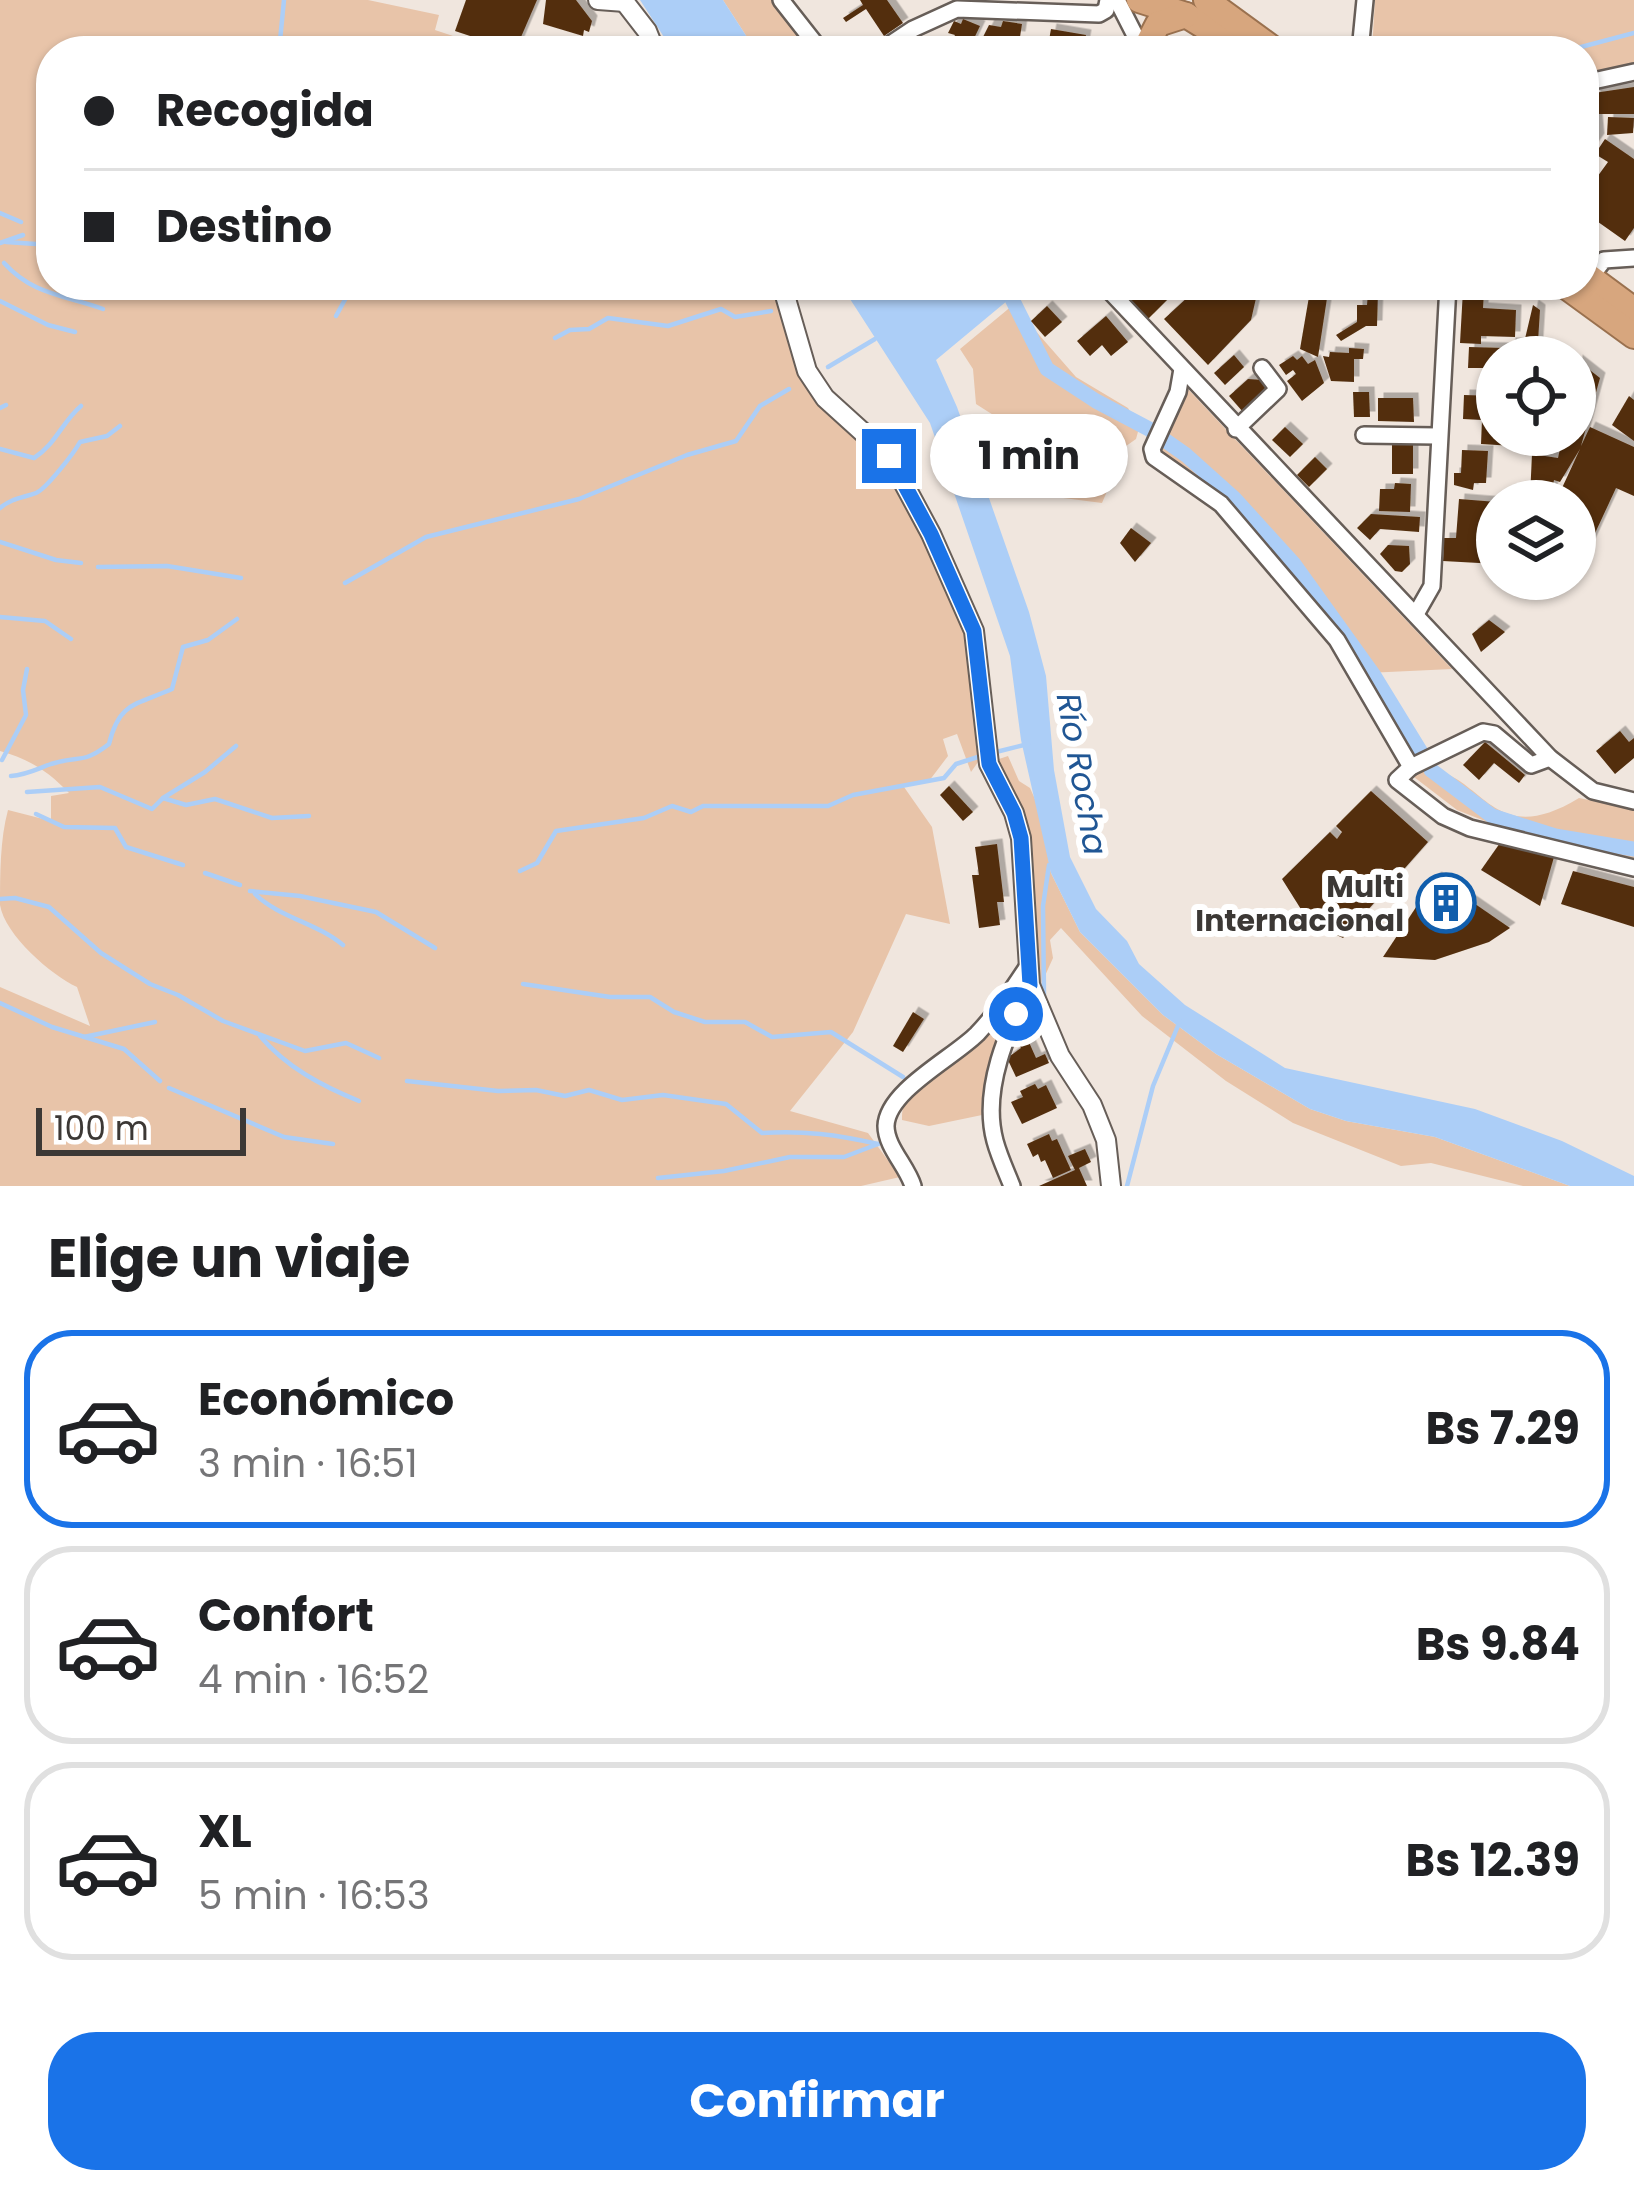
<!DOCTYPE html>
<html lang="es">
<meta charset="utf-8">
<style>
:root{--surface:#fff;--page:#f2f2f2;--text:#202124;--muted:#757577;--line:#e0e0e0;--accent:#1a73e8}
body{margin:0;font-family:Poppins,sans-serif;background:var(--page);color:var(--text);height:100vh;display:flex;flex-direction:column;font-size:45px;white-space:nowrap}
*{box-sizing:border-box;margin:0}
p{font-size:39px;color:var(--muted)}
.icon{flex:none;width:66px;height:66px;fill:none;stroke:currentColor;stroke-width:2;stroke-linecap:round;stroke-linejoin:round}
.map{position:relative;height:1186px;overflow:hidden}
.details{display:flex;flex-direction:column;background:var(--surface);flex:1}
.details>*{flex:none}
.guide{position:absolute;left:36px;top:36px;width:1563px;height:264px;border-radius:48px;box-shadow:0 3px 9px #0004;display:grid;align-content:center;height:264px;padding:0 48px;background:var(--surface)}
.controls{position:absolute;left:1476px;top:336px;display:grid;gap:24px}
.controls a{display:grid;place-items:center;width:120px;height:120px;border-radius:50%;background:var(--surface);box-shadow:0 3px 9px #0004;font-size:60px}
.scale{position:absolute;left:36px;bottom:30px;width:210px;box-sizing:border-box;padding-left:12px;border:6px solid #3c3835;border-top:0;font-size:33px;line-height:42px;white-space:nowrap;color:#3c3835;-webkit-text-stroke:9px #fff;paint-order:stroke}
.end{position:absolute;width:54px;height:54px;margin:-27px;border:15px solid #1a73e8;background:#fff;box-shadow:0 0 0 6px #fff}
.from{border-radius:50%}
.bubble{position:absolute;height:84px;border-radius:42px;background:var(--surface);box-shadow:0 3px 9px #0004;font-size:39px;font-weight:700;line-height:84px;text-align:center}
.guide b{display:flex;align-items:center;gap:42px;height:114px;font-size:45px}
.guide b+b{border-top:3px solid var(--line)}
.guide i{width:30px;height:30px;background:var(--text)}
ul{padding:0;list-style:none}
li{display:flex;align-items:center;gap:36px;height:198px;margin:0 24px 18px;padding:0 24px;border:6px solid var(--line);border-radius:48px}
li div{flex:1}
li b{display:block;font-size:45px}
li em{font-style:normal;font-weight:700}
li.selected{border-color:var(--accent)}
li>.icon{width:108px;height:108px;stroke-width:1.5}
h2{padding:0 48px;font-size:54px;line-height:144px}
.primary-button{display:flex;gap:24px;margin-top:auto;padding:24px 48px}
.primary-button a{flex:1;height:138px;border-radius:48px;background:var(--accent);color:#fff;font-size:48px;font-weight:700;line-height:138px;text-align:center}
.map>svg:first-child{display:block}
.green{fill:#e8c4a9}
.water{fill:#accef7}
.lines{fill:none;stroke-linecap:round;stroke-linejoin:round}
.stream{stroke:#accef7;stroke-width:4.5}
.canal{stroke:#accef7;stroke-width:15}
.building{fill:#522e0d;filter:url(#shadow)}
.minor-casing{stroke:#675e58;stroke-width:20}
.tertiary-casing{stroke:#675e58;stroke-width:22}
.trunk-casing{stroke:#9a714f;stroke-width:28}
.minor{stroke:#fff;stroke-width:15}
.tertiary{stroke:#fff;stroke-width:18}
.trunk{stroke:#d7a67e;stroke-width:24}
.route{stroke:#1a73e8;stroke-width:15}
.labels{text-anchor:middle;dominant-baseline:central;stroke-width:12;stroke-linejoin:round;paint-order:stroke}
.poi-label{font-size:30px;font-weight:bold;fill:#3c3835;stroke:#fff;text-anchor:end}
.water-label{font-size:33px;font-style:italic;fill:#205694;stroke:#fff}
</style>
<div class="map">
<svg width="1634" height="1186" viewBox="0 0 1634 1186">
<defs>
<filter id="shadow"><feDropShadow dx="5.5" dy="-5.5" stdDeviation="0" flood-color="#0004"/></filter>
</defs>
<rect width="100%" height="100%" fill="#f0e6de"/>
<g class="green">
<path d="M0,0H368L439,15L435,30L471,42L467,51H51V285H775L794,345L882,458L927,536L972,639L983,755L971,772L957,734L943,739L948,756L929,781L904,787L932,827L950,924L906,914L853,1032L790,1111L868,1133L900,1177L861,1186H0V987L90,1026L77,987C51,975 5,935 0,905C0,875 0,839 8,810L51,821V796L69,793C48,771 29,759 0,751Z"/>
<polygon points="723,0 775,0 816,51 756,51"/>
<polygon points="1375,0 1634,0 1634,63 1584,74 1584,51 1372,51"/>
<path d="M1013,305L1076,377L1128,408L1139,428L1136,439L1102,463L1108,489L1102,503L1048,496L1050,451C1026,432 1001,421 976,404L973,369L960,349Z"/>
<polygon points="1186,387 1452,669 1367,673 1335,622 1224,497 1161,452 1159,445 1173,422"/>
<polygon points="1008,756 1019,781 1030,788 1039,808 1051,873 1080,932 1163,1015 1216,1054 1310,1109 1346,1121 1435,1137 1570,1186 1523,1186 1431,1163 1401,1166 1293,1123 1226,1081 1142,1016 1061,928 1050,940 1053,958 1039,989 999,759"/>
<path d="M1423,769C1483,769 1489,853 1579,798L1634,809V860L1485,821L1457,810L1414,777Z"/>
<path d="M1016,998L990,1062L982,1115L929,1126L902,1120C902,1109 903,1103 911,1094C943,1058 986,1037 1016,998Z"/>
</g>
<g class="water">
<polygon points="640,0 723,0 756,51 673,51"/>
<polygon points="841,285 1026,285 936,360 957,407 1029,612 1046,676 1054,770 1070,857 1096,909 1127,941 1139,964 1185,1005 1285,1068 1475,1109 1562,1141 1634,1176 1634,1186 1570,1186 1435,1137 1346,1121 1310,1109 1216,1054 1163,1015 1080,932 1051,873 1021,740 1010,656 930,423"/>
</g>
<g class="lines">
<g class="stream">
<polyline points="279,51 284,0"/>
<polyline points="1566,51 1634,33"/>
<polyline points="0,213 21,222"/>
<polyline points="6,242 51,245"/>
<polyline points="0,243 23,235"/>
<path d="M4,263C33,295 64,295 103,309"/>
<polyline points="804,287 804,285"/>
<polyline points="0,301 48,325 75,332"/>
<polyline points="336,316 353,285"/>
<polyline points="555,338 570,330 589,329 608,318 668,326 721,309 735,317 771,311"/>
<polyline points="828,367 875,339"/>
<polyline points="0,408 6,405"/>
<path d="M0,449L34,458C56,444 62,422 81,406"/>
<path d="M0,508C12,498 22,498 36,493C46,489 74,453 80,442L107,436L120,426"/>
<polyline points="0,542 56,560 81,563"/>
<polyline points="98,567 167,566 241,578"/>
<polyline points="345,583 426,537 579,499 687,455 736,441 760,406 789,389"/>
<polyline points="0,617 45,621 71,639"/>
<polyline points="992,753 1028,744"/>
<polyline points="2,760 26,715 23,690 27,669"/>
<path d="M11,776C26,775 37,769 51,764C79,755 82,765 109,744C119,702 136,705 172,689L183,647L208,640L237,619"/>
<polyline points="27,792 100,787 152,809 163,798 186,805 215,799 272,818 309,816"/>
<polyline points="163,798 205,772 236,746"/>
<polyline points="36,814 64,827 115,828 126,847 183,865"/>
<polyline points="520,871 537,863 556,831 644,818 672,806 691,812 703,806 828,806 853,795 944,778 956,764 981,756"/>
<polyline points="205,873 240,885"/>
<polyline points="250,891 300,896 376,912 435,948"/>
<path d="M255,894C280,918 317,923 343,945"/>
<polyline points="0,899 15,898 49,907 101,953 150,984 178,995 223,1021 305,1051 346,1043 379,1058"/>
<polyline points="523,984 610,997 650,997 674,1012 705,1022 745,1022 772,1037 831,1032 903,1077"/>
<polyline points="1044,996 1043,906 1049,865"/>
<polyline points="0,1003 52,1027 124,1049 160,1081"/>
<path d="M260,1036C286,1067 322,1086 359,1101"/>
<polyline points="84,1037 155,1022"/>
<path d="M407,1081L498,1091L536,1090L565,1096L589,1090L622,1100L663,1095L726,1104L762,1133C803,1130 838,1135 878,1144"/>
<polyline points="169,1088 284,1137 333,1144"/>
<polyline points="658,1178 724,1171 790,1157 844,1157 878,1144"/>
<polyline points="1127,1186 1153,1086 1180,1021"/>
</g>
<g class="canal">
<polyline points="1005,285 1047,369 1096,401 1149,429 1186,455 1234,498 1294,564 1373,674 1422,754"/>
<polyline points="1431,770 1492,816 1555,836 1634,849"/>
</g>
</g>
<g class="building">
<polygon points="466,0 537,0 515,51 455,31"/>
<polygon points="546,0 576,0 592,21 589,32 584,30 583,36 543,24"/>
<polygon points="860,0 887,0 903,23 884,36 866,9 846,22 843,18 863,5"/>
<polygon points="963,19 980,26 968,51 950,44 955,35 948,33 954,21 961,24"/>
<polygon points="1003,21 1022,24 1020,37 1010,36 1008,46 1040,51 976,51 989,25 1001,27"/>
<polygon points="1051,29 1086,35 1083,51 1047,51"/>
<polygon points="1634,87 1634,114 1598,114 1594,93"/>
<polygon points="1592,117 1597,118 1599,139 1591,150 1584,145 1584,122"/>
<polygon points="1608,117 1634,118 1633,133 1607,135"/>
<polygon points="1605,139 1634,159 1634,228 1625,241 1584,212 1584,195 1608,162 1595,154"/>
<polygon points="1138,285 1177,285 1181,286 1148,319 1126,295"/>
<polygon points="1191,285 1259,285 1251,320 1208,365 1164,319 1189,296"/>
<polygon points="1311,285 1329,285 1318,357 1300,349"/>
<polygon points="1463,290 1484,291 1483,308 1516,310 1515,337 1481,336 1481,344 1460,343"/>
<polygon points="1368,292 1378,292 1377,326 1366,326 1341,341 1336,335 1357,322 1357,305 1367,305"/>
<polygon points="1533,305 1540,310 1537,357 1509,357 1510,343 1524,343"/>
<polygon points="1047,306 1062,322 1045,337 1031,321"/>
<polygon points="1106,316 1128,342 1111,356 1102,345 1090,356 1077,341"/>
<polygon points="1469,347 1504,348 1504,357 1497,357 1497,368 1468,368"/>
<polygon points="1349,348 1364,349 1363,359 1354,359 1354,382 1331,381 1323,356 1329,357 1330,352 1349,353"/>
<polygon points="1234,355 1244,367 1225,385 1214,373"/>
<polygon points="1293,356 1297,360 1302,356 1308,364 1315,360 1324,383 1302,401 1287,381 1296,374 1293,370 1286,375 1279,365"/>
<polygon points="1577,360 1600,378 1581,446 1590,427 1634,447 1634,496 1616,488 1590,544 1575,537 1575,501 1556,501 1580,449 1560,482 1554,480 1550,501 1530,497 1532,454 1558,458 1563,435 1575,435"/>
<polygon points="1248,379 1263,380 1270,388 1243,412 1229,396"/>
<polygon points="1353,392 1369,392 1370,417 1354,417"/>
<polygon points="1464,395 1497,396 1497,435 1532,435 1532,447 1481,444 1482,420 1463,419"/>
<polygon points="1629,396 1634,400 1634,441 1612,425"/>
<polygon points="1378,398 1413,398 1414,422 1378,421"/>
<polygon points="1285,427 1303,444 1290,457 1272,440"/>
<rect x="1392" y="444" width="21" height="30"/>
<polygon points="1462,450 1488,451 1486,483 1474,483 1473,490 1454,485 1454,473 1461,473"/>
<polygon points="1315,457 1327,469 1309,487 1297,475"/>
<polygon points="1395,483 1411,484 1410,512 1379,511 1380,489 1394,489"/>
<polygon points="1459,499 1497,502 1497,564 1443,561 1444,538 1456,538"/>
<polygon points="1371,514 1420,517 1419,532 1380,529 1370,540 1357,528"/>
<polygon points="1131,528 1151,543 1135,562 1120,543"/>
<polygon points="1388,545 1409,546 1410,564 1402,572 1395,571 1380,554"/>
<polygon points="1489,620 1505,632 1481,652 1472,634"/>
<polygon points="1620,731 1629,742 1634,738 1634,758 1615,774 1596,751"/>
<polygon points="1485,742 1525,775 1519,783 1494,763 1479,780 1463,765"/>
<polygon points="949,786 973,812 963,821 940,795"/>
<polygon points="1371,791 1428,842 1343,938 1309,922 1282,879 1330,832 1337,839 1342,832 1336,826"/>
<polygon points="1500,843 1554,857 1540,906 1481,870"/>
<polygon points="997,844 1004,902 997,902 1000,925 979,928 972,875 979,875 975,847"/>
<polygon points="1573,871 1634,887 1634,927 1561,904"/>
<polygon points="1436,877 1510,928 1489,942 1435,960 1383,957"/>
<polygon points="913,1012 924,1019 903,1052 893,1046"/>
<polygon points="1028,1040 1036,1058 1045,1054 1049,1063 1016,1077 1007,1058 1021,1048 1019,1044"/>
<polygon points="1035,1084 1038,1089 1046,1085 1057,1108 1022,1124 1011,1102 1023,1097 1020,1091"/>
<polygon points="1049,1134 1052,1141 1057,1139 1071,1170 1053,1178 1045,1160 1041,1162 1038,1154 1033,1157 1027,1144"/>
<polygon points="1085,1149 1091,1162 1079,1168 1087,1186 1039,1186 1075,1170 1068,1156"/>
</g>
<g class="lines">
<g class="minor-casing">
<g id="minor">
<polyline points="781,0 821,51"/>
<polyline points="1117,0 1143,51"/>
<polyline points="880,51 913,29 957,9 1099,14 1106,10 1108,0"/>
<polyline points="1360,51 1365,0"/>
<polyline points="1584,83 1634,72"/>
<polyline points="1590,278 1604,260 1634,258"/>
<polyline points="1104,285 1550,758 1593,791 1634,801"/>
<polyline points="1182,369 1178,392 1152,449 1154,457 1221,504 1337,640 1411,767"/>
<polyline points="1236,429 1278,389 1262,368"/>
<polyline points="1364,435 1437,436"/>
<polyline points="1416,614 1432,586 1448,285"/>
<polyline points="1550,758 1531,765 1494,734 1483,732 1411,767 1397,780 1443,816 1470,828 1634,868"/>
<path d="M913,1186C907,1166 886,1147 886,1126C887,1091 953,1058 977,1034C997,1013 1012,990 1028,966"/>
<path d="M1012,1186C1006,1171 999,1156 995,1141C981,1089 1008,1030 1030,985"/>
</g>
</g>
<g class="tertiary-casing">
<g id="tertiary">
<polyline points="598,0 625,2"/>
<polyline points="623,0 647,31 655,51"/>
<polyline points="782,285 807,371 825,398 889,456 931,534 974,631 989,764 1014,813 1021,838 1030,985 1060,1056 1092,1105 1106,1140 1111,1186"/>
</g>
</g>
<g class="trunk-casing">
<g id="trunk">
<polyline points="1139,0 1186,15 1244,51"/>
<polyline points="1206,0 1276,51"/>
<polyline points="1144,51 1158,24 1186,15"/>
<polyline points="1584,273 1634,310"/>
<polyline points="1564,285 1634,336"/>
</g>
</g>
<use href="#minor" class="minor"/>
<use href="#tertiary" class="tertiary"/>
<use href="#trunk" class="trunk"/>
</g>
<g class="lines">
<polyline class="route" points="889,456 931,534 974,631 989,764 1014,813 1021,838 1030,985 1016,1014"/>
</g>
<defs>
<g id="building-ring" transform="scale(3)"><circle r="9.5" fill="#fff" stroke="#115eac" stroke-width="1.5"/><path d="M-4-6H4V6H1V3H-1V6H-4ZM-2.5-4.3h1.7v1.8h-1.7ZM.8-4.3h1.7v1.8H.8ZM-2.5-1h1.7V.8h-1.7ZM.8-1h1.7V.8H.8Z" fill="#115eac"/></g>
</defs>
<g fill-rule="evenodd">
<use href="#building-ring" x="1446" y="903"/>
</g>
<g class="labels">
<g class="poi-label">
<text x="1404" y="886">Multi<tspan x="1404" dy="34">Internacional</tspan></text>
</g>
<g class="water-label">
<text transform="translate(1082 774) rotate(80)">Río Rocha</text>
</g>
</g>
</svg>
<div class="controls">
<a><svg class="icon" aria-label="locate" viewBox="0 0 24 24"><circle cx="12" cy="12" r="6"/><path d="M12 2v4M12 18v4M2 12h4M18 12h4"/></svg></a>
<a><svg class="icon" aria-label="layers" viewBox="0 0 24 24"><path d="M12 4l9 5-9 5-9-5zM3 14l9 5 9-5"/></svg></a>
</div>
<div class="scale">100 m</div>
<i class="end from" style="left:1016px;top:1014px"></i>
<i class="end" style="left:889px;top:456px"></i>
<div class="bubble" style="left:930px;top:414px;width:198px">1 min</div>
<div class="guide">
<b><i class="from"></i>Recogida</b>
<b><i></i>Destino</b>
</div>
</div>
<section class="details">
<h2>Elige un viaje</h2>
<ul>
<li class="selected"><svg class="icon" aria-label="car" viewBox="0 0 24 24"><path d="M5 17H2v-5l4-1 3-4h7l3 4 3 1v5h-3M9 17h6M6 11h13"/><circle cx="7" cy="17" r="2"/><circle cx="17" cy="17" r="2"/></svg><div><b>Económico</b><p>3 min · 16:51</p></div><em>Bs 7.29</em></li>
<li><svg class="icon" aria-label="car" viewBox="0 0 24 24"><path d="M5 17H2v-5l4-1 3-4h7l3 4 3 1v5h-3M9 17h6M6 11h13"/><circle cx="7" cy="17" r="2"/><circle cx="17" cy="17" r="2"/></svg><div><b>Confort</b><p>4 min · 16:52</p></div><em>Bs 9.84</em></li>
<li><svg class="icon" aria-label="car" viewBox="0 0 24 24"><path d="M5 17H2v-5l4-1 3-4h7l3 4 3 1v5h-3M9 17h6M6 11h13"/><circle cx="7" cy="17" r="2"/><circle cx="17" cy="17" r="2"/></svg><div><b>XL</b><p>5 min · 16:53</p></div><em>Bs 12.39</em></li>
</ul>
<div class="primary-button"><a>Confirmar</a></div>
</section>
